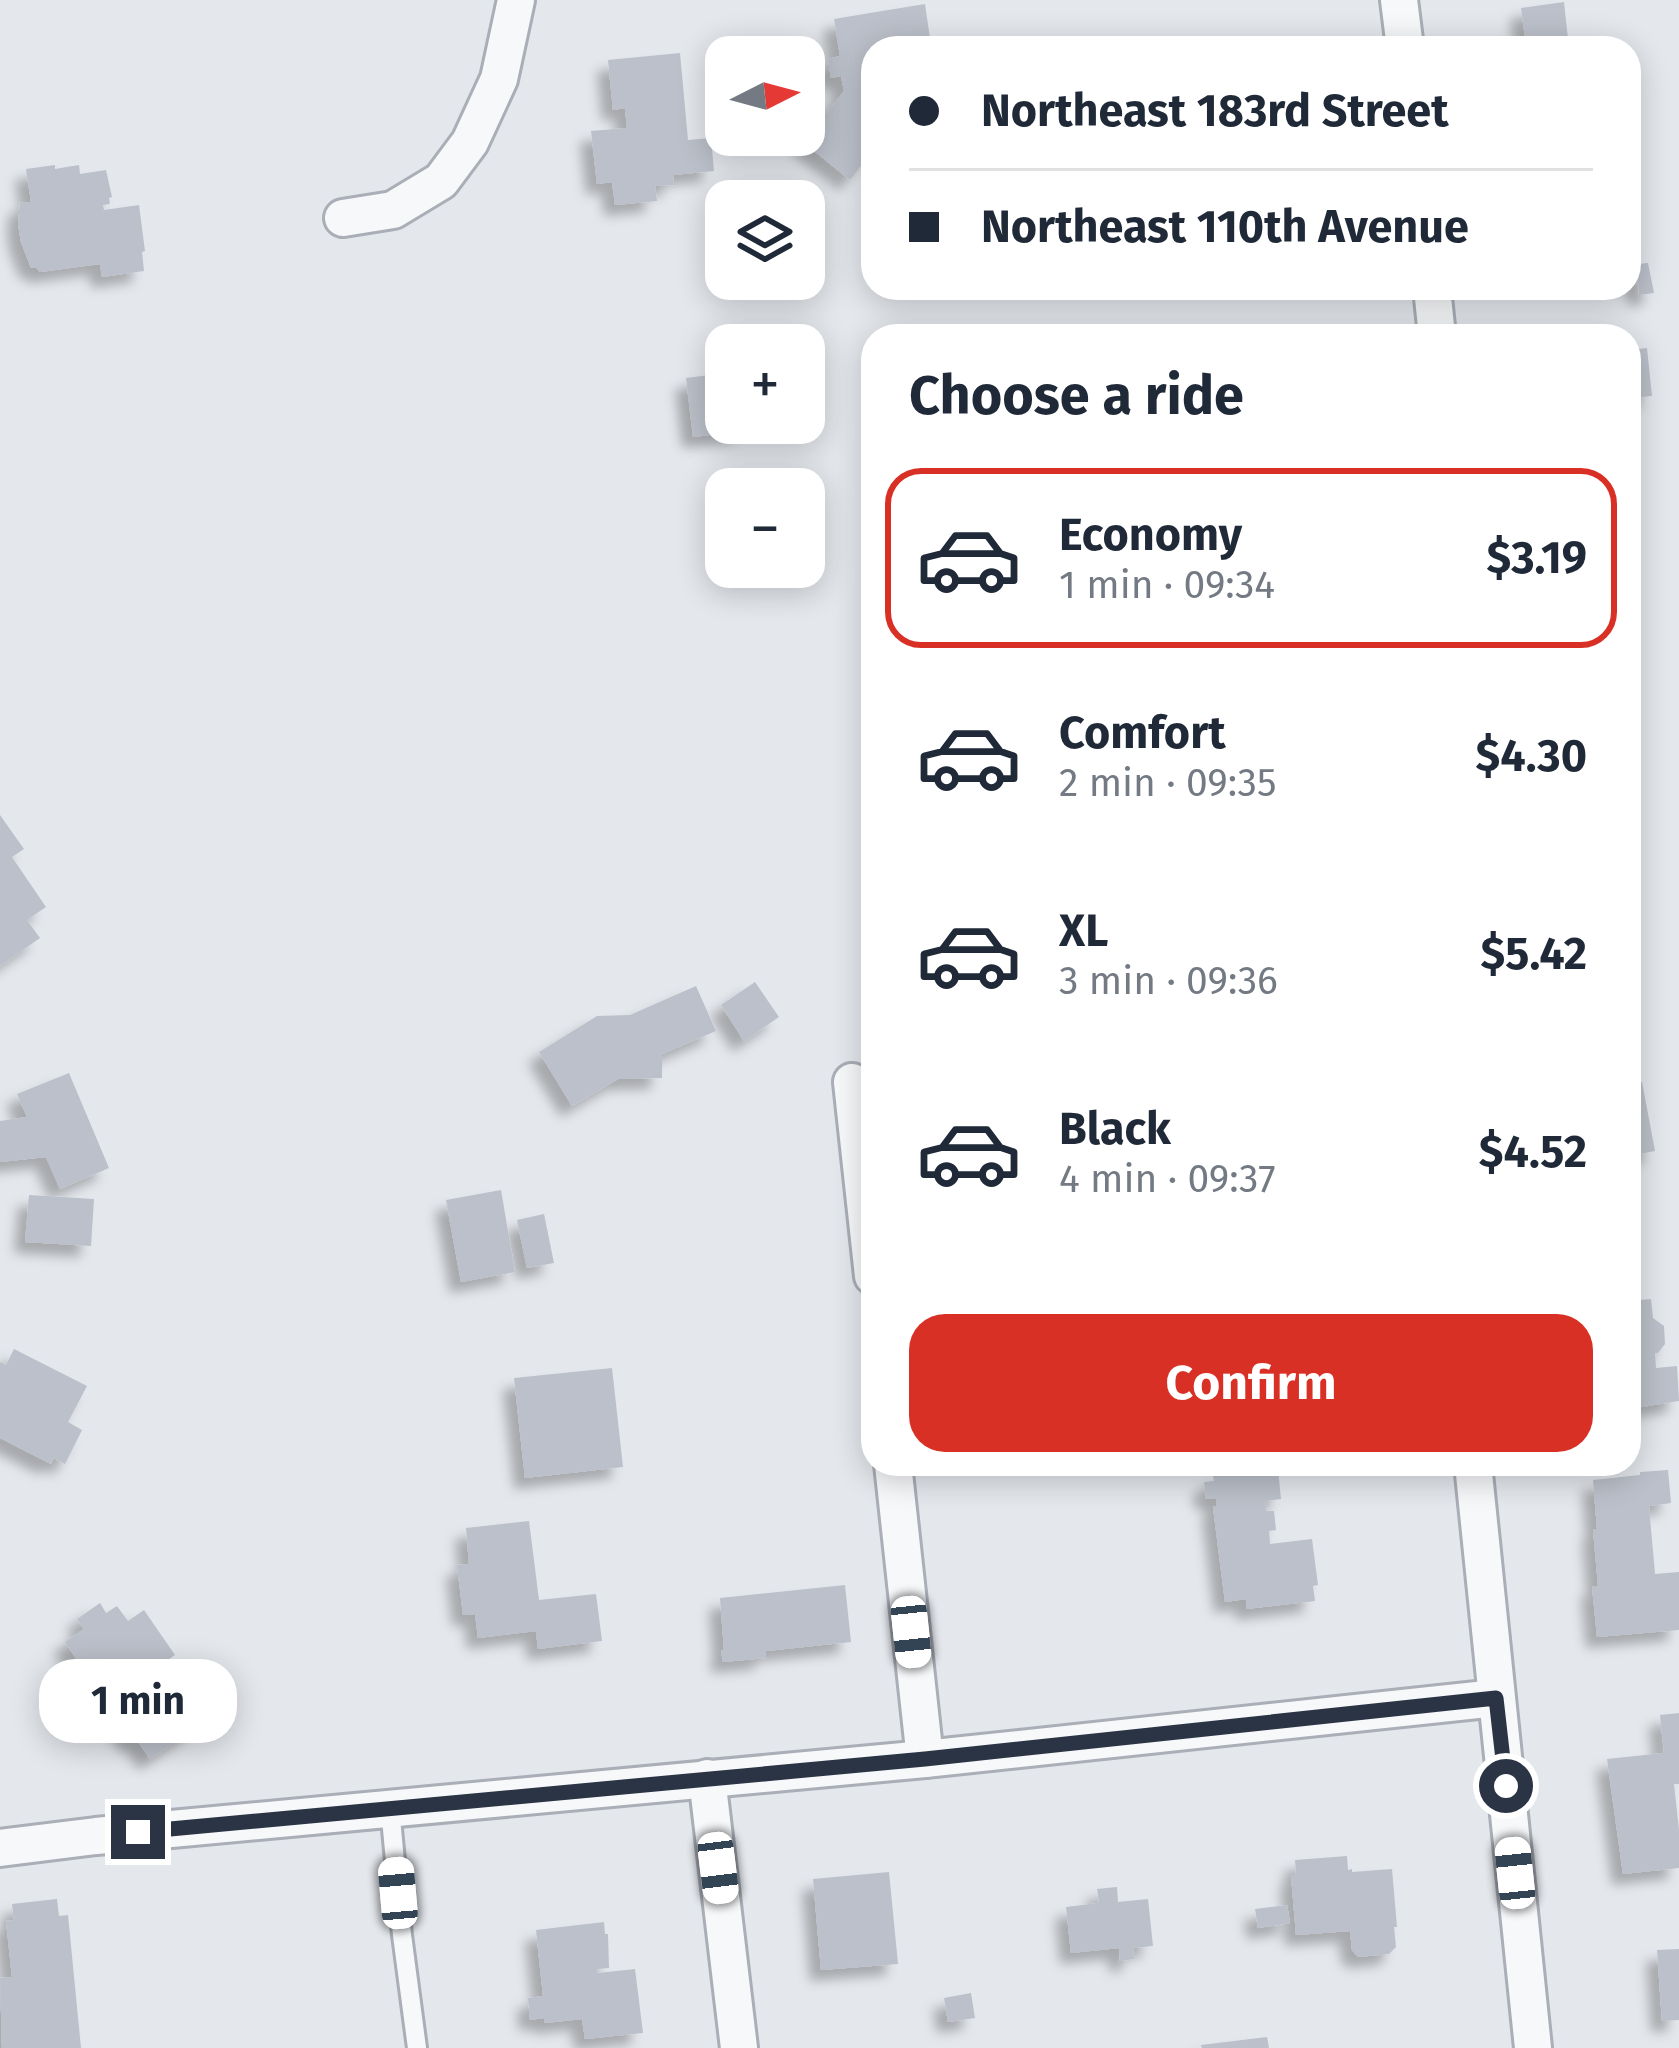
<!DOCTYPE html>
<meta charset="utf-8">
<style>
:root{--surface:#fff;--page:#f2f2f3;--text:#1f2937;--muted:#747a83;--line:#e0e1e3;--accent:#d93025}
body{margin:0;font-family:"Fira Sans",sans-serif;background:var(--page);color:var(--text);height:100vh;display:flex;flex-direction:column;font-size:45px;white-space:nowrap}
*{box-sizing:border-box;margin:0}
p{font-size:39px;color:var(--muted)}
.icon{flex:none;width:66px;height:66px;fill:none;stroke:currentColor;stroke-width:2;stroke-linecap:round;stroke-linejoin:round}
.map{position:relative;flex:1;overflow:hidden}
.details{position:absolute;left:861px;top:324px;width:780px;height:1152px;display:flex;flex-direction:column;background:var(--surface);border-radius:36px;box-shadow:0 6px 30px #0003}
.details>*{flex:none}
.guide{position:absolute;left:861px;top:36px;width:780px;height:264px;border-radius:36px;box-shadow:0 6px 30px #0003;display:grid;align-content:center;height:264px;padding:0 48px;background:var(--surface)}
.needle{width:78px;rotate:84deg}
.buttons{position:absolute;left:705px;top:36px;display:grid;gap:24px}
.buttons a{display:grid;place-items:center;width:120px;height:120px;border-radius:24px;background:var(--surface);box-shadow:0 6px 30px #0003;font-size:60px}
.end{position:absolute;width:54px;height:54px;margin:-27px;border:15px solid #2b3445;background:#fff;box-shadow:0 0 0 6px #fff}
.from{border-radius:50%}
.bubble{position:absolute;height:84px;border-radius:36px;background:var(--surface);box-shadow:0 6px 30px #0003;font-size:39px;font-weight:700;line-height:84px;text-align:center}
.car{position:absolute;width:36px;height:72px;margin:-36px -18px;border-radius:15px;box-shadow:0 0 9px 3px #0007;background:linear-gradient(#fff 24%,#345 0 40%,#fff 0 76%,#345 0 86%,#fff 0)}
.guide b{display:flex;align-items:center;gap:42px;height:114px;font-size:45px}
.guide b+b{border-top:3px solid var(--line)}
.guide i{width:30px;height:30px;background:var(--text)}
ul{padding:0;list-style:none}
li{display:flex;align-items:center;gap:36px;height:180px;margin:0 24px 18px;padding:0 24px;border:6px solid transparent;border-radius:36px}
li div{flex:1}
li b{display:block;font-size:45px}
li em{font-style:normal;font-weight:700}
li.selected{border-color:var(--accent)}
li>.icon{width:108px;height:108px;stroke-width:1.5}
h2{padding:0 48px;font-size:54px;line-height:144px}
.primary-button{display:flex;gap:24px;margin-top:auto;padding:24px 48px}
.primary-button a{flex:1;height:138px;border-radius:36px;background:var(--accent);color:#fff;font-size:48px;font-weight:700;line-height:138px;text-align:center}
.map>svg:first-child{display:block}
.building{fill:#bbc0ca;filter:url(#shadow)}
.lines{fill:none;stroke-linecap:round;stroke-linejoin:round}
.service-casing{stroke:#a9aeb7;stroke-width:24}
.minor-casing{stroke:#a9aeb7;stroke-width:42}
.service{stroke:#f7f8fa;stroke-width:18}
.minor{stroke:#f7f8fa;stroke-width:36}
.route{stroke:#2b3445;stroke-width:15}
</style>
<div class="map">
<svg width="1679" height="2048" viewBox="0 0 1679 2048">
<defs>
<filter id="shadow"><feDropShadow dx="-11" dy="11" stdDeviation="6" flood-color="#0004"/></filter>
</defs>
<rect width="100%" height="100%" fill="#e4e7ec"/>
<g class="building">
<polygon points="1564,2 1569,48 1532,48 1531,44 1526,45 1521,8"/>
<polygon points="925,4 931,45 921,48 873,48 873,150 850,180 803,142 844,91 841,76 831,78 828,59 840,56 834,19"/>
<polygon points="680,53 688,140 711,138 714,171 673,175 674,185 655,186 657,201 615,205 612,182 597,184 591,131 627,128 625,108 613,110 608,60"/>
<polygon points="55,165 55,169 79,165 80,174 106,170 112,197 109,198 110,204 103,205 104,210 139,205 145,251 142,252 144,271 102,277 100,264 40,272 36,267 31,268 21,242 18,224 20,203 31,202 26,169"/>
<polygon points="767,189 768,201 731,201 730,193"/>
<polygon points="1648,263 1654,293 1639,295 1638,279 1629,280 1629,265 1635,264 1636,273 1639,273 1638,264"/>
<polygon points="1647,348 1652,396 1629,398 1629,350"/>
<polygon points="726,373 726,423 744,423 745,431 693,437 686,378"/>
<polygon points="0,815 24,849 12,857 46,907 27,920 40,938 0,966"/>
<polygon points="755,982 779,1017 744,1041 721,1005"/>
<polygon points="696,986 716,1031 662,1054 662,1078 618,1079 572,1106 539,1052 597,1016 630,1015"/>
<polygon points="69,1073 109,1168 60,1189 46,1157 0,1162 0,1121 27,1117 17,1094"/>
<polygon points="1642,1082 1655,1151 1629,1156 1629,1084"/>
<polygon points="501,1190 515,1272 461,1282 446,1200"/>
<polygon points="29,1195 94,1199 91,1246 25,1242"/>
<polygon points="544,1214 554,1263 527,1268 517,1220"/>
<polygon points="1651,1299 1653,1318 1664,1326 1665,1344 1658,1353 1655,1353 1656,1368 1677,1366 1679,1401 1629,1409 1629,1301"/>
<polygon points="14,1349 87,1386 68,1422 82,1430 65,1464 54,1458 51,1464 0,1438 0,1362 6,1365"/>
<polygon points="612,1368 623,1467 525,1478 514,1378"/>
<polygon points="1278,1469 1281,1499 1265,1501 1266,1511 1274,1511 1276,1530 1269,1531 1270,1544 1312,1539 1318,1585 1313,1586 1315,1601 1246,1609 1246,1599 1225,1602 1213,1507 1216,1506 1216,1498 1206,1499 1204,1482 1214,1481 1213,1476"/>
<polygon points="1668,1470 1671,1503 1649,1506 1655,1574 1679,1572 1679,1630 1597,1637 1592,1586 1598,1586 1593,1529 1597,1529 1593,1480 1640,1475 1640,1472"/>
<polygon points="529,1521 539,1600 596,1594 602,1641 538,1649 536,1631 478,1638 475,1614 463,1615 457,1565 469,1564 466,1528"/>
<polygon points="845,1585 851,1642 766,1651 766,1658 723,1662 721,1651 724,1650 720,1598"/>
<polygon points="100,1603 106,1613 117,1606 128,1621 144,1610 175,1655 156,1668 197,1727 150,1759 136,1739 132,1742 100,1695 121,1681 109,1664 89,1678 65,1642 84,1629 77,1619"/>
<polygon points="1679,1713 1679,1784 1674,1784 1679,1830 1679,1868 1623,1874 1607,1759 1664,1753 1660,1715"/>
<polygon points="1347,1856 1348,1870 1352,1869 1352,1872 1392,1869 1397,1927 1394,1927 1396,1947 1389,1954 1358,1957 1352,1950 1350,1931 1296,1935 1291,1875 1296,1875 1295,1860"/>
<polygon points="889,1872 898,1964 821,1970 813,1879"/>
<polygon points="1117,1887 1118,1902 1148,1899 1153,1946 1133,1948 1134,1959 1120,1961 1119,1948 1071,1953 1066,1907 1099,1903 1097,1889"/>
<polygon points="57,1899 59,1916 68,1915 81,2048 2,2048 0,1978 12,1977 6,1921 14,1920 12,1904"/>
<polygon points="1287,1905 1290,1923 1258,1928 1255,1909"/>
<polygon points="604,1922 605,1934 608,1934 609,1968 597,1969 598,1973 635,1969 643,2033 585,2039 582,2019 545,2023 544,2018 530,2020 528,1998 543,1996 536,1930"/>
<polygon points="1679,1949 1679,2020 1662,2021 1657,1950"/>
<polygon points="971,1993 975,2018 948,2022 944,1998"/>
<polygon points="1267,2037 1269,2048 1202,2048 1201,2045"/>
</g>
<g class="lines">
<g class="service-casing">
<polyline id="service" points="390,1808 402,1935 417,2048"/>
</g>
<g class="minor-casing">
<g id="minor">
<polyline points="1399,0 1405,48"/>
<polyline points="343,218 393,210 441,181 470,142 499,79 516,0"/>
<polyline points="1432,288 1437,336"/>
<polyline points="852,1082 873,1276"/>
<polyline points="893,1464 925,1759"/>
<polyline points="1473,1464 1533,2048"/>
<polyline points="707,1778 739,2048"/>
<polyline points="0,1848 96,1836 925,1759 1496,1698"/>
</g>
</g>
<use href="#service" class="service"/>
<use href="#minor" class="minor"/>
</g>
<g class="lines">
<polyline class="route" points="138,1832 925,1759 1496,1698 1506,1786"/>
</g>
</svg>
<div class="buttons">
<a><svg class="needle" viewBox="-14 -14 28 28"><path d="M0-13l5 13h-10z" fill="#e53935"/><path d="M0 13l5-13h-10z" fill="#747a83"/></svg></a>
<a><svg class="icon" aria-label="layers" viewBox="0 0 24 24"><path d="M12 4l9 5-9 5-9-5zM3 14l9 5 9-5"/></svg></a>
<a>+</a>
<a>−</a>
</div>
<i class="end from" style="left:1506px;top:1786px"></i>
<i class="end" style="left:138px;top:1832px"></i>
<div class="bubble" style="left:39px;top:1659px;width:198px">1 min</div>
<i class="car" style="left:911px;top:1632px;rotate:174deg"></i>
<i class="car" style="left:718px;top:1868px;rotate:173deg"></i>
<i class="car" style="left:1515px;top:1873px;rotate:354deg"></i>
<i class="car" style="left:398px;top:1893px;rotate:355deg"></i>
<div class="guide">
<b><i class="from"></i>Northeast 183rd Street</b>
<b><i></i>Northeast 110th Avenue</b>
</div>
<section class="details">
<h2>Choose a ride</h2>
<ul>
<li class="selected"><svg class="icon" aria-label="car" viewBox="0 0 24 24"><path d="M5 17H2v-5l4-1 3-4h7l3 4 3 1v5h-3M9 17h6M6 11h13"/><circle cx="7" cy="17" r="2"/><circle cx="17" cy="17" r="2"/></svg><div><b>Economy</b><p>1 min · 09:34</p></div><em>$3.19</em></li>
<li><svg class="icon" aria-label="car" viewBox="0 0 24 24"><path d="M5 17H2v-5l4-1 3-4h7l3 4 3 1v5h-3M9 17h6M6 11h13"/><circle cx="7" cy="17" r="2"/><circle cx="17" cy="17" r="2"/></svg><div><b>Comfort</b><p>2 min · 09:35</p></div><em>$4.30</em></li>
<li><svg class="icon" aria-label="car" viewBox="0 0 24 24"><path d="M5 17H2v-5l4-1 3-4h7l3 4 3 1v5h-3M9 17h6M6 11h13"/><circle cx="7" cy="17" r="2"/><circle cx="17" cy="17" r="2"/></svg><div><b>XL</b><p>3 min · 09:36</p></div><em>$5.42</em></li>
<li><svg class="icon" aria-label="car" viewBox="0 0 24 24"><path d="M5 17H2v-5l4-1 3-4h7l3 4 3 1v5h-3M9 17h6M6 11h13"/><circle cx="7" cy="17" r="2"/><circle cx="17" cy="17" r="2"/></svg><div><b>Black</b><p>4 min · 09:37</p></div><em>$4.52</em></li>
</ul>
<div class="primary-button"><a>Confirm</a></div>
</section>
</div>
